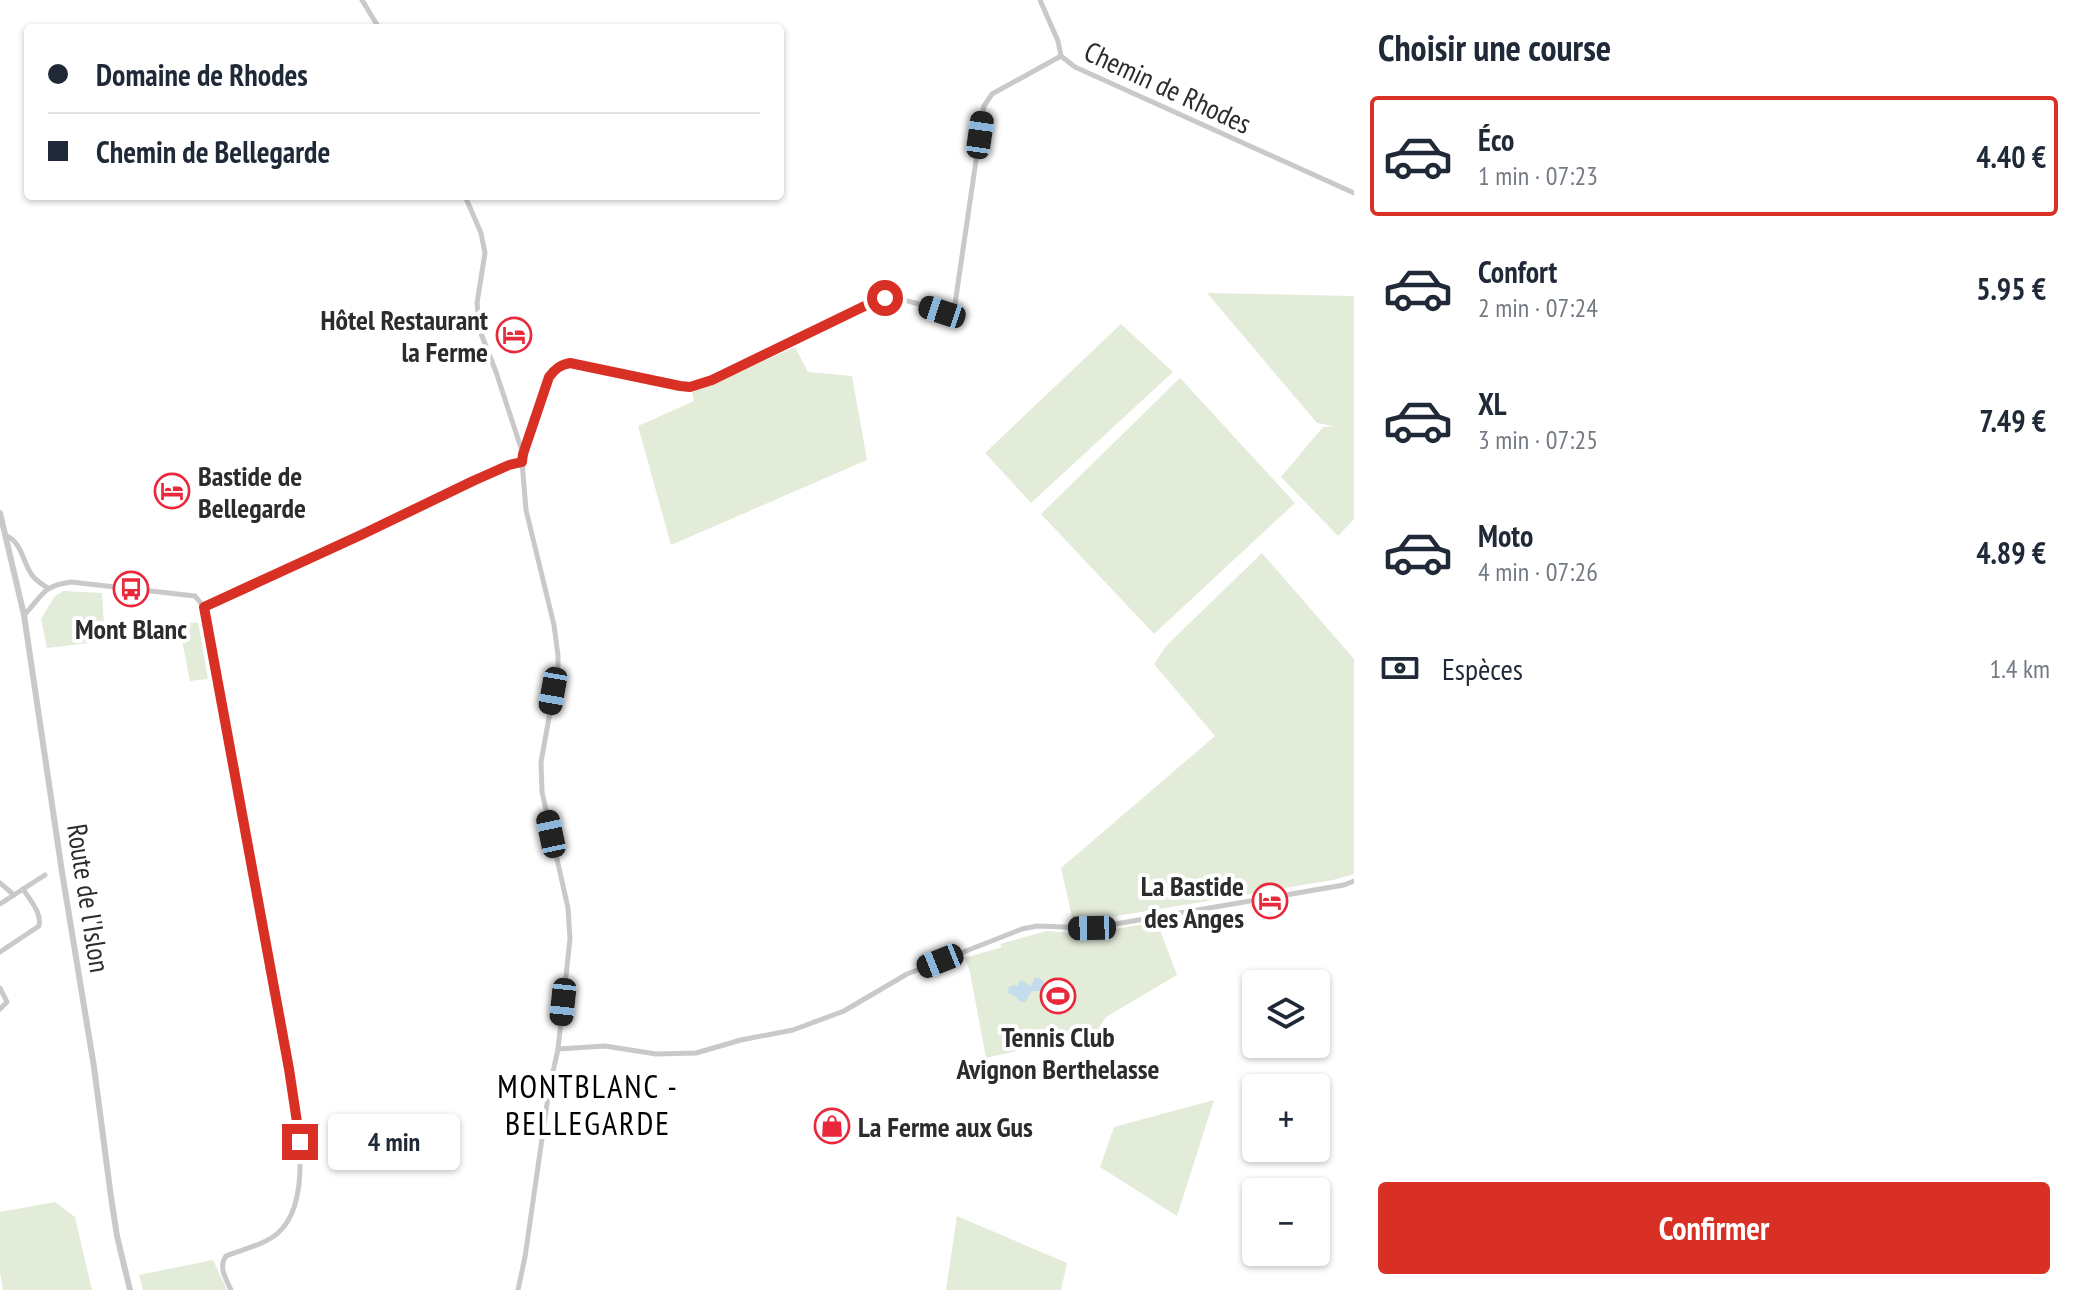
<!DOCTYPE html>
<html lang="fr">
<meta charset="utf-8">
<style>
:root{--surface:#fff;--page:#f6f6f7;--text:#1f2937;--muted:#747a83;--line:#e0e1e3;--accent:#d93025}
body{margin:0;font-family:"PT Sans Narrow",sans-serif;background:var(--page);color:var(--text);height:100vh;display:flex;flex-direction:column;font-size:30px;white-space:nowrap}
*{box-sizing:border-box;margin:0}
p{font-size:26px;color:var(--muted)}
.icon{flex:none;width:44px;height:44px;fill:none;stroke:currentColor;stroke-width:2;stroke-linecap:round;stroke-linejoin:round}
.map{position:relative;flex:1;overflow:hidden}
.drawer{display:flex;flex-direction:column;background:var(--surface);width:720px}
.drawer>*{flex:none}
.guide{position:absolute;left:24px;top:24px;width:760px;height:176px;border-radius:8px;box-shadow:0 2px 6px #0004;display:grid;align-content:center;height:176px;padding:0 24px;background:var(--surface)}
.controls{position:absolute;left:1242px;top:970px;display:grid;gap:16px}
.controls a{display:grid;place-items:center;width:88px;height:88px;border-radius:8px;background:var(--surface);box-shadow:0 2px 6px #0004;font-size:40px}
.end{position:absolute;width:36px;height:36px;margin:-18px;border:10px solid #d93025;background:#fff;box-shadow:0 0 0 4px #fff}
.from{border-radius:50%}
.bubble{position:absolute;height:56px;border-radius:8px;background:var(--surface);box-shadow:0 2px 6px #0004;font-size:26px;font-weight:700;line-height:56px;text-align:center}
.car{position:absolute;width:24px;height:48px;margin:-24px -12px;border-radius:10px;box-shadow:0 0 6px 2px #0007;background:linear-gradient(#222 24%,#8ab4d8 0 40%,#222 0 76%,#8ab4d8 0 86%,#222 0)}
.guide b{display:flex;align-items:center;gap:28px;height:76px;font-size:30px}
.guide b+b{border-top:2px solid var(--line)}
.guide i{width:20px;height:20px;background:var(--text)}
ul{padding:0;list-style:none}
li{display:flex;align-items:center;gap:24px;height:120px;margin:0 16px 12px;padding:0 8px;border:4px solid transparent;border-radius:8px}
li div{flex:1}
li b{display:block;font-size:30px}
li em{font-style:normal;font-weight:700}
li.active{border-color:var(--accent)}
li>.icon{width:72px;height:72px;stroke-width:1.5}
h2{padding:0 24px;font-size:36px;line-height:96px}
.pay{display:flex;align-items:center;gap:20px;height:88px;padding:0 24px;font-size:30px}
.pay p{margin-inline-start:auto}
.primary-button{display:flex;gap:16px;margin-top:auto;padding:16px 24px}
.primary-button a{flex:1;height:92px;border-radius:8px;background:var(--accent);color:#fff;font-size:32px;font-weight:700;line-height:92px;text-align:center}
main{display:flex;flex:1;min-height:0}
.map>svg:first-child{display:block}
.green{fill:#e3ebd9}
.water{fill:#c4ddec}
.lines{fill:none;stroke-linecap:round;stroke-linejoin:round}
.minor{stroke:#c9c9c9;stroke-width:5}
.tertiary{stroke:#c9c9c9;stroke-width:6}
.route{stroke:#d93025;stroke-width:10}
.labels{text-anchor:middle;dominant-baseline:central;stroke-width:8;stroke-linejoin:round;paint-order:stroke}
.street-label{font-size:28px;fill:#2c2c2c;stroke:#fff}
.poi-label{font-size:28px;font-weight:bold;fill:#2c2c2c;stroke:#fff;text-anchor:end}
.quarter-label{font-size:32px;letter-spacing:2px;fill:#000;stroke:#fff}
</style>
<main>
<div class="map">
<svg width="1354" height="1290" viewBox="0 0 1354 1290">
<rect width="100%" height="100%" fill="#fff"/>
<g class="green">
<polygon points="1207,293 1354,296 1354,519 1338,536 1281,477 1323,427 1333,426 1317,423"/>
<polygon points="1121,324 1173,372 1031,503 985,453"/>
<polygon points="795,347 808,372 852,376 867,460 671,545 638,426 694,401 692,392"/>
<polygon points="1180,378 1295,503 1154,634 1041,514"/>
<polygon points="1262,553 1354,659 1354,874 1333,880 1087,921 1072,917 1061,868 1215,736 1154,664 1167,645"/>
<polygon points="64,591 102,593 105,641 47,648 41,619 55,596"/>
<polygon points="198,622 208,679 190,681 179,625"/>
<polygon points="1157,922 1177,975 1106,1017 1096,1033 986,1058 970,972 965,958 1002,947 1000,944 1047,931 1085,934"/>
<polygon points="1214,1100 1177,1216 1100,1167 1114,1127"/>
<polygon points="55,1202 75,1217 92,1290 3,1290 0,1272 0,1212"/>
<polygon points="957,1216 1067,1263 1061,1290 946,1290"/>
<polygon points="213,1260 227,1290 143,1290 139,1275"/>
</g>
<polygon class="water" points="1035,977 1043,980 1045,988 1041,991 1032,991 1025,1002 1020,1002 1015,996 1008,993 1009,987 1013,985 1018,986 1018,984 1021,980 1031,986"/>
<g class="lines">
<g class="minor">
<polyline points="362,0 379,28"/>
<polyline points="1040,0 1058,41 1061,56"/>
<polyline points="465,196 481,233 485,253 477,303 480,331 496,372 523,454"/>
<path d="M7,536C22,543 23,563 32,575C36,581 42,584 48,588"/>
<polyline points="204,607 363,534 473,481 509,465 522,462"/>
<path d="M24,615C43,596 41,586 71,582L195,596L204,607L289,1069C296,1112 315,1200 278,1233C264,1245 243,1249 226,1256C218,1267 226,1279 231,1290"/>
<polyline points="0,883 14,895"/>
<polyline points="0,904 45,875"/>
<path d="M0,952L39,926C42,913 30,900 23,889"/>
<polyline points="0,988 7,1002 0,1009"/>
<polyline points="558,1049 605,1046 656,1054 696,1053 741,1040 793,1030 844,1011 907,974 1022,929 1037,926 1092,928 1344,885 1354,881"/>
<path d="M518,1290L525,1257L549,1090L558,1049L570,939L568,908L542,792L541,762L558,668V656L554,625L526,510L522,462L523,454L549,377C555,369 560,365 570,363L680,386L690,387L712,380L875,301C899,294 920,305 942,312H947L955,304L984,106L992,94L1061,56L1075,67L1354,193"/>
</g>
<polyline class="tertiary" points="0,513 24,615 62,872 94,1067 111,1197 117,1236 130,1290"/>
</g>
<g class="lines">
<path class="route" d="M300,1142L289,1069L204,607L363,534L473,481L509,465L522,462L523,454L549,377C555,369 560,365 570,363L680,386L690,387L712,380L875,301L885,298"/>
</g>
<defs>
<g id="hotel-ring" transform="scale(1.8)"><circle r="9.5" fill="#fff" stroke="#ea283b" stroke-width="1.5"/><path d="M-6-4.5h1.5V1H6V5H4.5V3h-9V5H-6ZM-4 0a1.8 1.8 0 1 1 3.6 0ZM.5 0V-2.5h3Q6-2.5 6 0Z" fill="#ea283b"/></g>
<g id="bus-ring" transform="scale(1.8)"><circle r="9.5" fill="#fff" stroke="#ea283b" stroke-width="1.5"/><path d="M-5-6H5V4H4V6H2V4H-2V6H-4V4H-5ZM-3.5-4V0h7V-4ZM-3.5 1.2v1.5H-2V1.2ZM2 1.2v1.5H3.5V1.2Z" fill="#ea283b"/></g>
<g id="stadium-ring" transform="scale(1.8)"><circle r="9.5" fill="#fff" stroke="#ea283b" stroke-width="1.5"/><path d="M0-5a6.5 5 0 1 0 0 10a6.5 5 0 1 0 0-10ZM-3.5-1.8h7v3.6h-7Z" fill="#ea283b"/></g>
<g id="shop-ring" transform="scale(1.8)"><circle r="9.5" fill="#fff" stroke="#ea283b" stroke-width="1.5"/><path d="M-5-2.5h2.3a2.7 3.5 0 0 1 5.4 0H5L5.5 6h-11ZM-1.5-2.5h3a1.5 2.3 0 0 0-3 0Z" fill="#ea283b"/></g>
</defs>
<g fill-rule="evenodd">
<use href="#hotel-ring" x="514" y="335"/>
<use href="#hotel-ring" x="172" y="491"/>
<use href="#bus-ring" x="131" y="589"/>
<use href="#hotel-ring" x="1270" y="901"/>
<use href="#stadium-ring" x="1058" y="996"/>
<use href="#shop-ring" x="832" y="1126"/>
</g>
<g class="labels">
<g class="street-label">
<text transform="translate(1168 87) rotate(25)">Chemin de Rhodes</text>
<text transform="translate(89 898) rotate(81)">Route de l'Islon</text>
</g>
<g class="poi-label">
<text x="488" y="319">Hôtel Restaurant<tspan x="488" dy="32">la Ferme</tspan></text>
<text x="198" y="475" text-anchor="start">Bastide de<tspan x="198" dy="32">Bellegarde</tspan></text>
<text x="131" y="628" text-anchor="middle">Mont Blanc</text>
<text x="1244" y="885">La Bastide<tspan x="1244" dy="32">des Anges</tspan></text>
<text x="1058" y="1036" text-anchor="middle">Tennis Club<tspan x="1058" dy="32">Avignon Berthelasse</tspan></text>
<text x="858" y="1126" text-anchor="start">La Ferme aux Gus</text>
</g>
<g class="quarter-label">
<text x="588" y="1086">MONTBLANC -<tspan x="588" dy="37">BELLEGARDE</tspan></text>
</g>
</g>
</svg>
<div class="controls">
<a><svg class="icon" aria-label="layers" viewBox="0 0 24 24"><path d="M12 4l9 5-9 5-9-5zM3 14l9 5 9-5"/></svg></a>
<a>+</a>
<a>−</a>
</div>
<i class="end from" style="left:885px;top:298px"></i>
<i class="end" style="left:300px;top:1142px"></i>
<div class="bubble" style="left:328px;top:1114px;width:132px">4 min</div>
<i class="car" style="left:980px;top:135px;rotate:8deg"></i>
<i class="car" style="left:942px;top:312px;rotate:288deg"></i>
<i class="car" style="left:553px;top:691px;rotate:190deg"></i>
<i class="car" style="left:551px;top:834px;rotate:348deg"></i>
<i class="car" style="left:1092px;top:928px;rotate:269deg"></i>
<i class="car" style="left:940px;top:961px;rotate:248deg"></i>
<i class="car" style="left:563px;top:1002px;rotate:186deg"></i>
<div class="guide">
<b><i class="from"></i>Domaine de Rhodes</b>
<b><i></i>Chemin de Bellegarde</b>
</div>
</div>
<section class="drawer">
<h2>Choisir une course</h2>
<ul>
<li class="active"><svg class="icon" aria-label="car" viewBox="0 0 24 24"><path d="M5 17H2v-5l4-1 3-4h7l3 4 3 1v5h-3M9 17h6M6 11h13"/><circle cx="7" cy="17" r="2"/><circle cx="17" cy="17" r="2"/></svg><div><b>Éco</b><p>1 min · 07:23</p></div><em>4.40 €</em></li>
<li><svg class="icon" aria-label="car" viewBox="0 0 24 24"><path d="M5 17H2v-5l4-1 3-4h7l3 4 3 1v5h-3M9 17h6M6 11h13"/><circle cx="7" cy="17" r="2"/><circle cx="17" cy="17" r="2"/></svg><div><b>Confort</b><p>2 min · 07:24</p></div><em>5.95 €</em></li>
<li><svg class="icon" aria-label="car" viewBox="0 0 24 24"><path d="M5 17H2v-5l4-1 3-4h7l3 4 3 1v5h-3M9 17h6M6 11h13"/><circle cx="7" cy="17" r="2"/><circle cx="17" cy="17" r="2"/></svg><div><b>XL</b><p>3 min · 07:25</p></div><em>7.49 €</em></li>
<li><svg class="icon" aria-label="car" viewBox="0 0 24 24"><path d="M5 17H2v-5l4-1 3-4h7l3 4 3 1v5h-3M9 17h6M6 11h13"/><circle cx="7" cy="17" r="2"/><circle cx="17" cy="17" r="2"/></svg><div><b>Moto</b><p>4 min · 07:26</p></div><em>4.89 €</em></li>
</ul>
<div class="pay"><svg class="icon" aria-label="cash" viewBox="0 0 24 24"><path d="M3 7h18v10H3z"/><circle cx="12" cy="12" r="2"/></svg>Espèces<p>1.4 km</p></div>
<div class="primary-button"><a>Confirmer</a></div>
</section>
</main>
